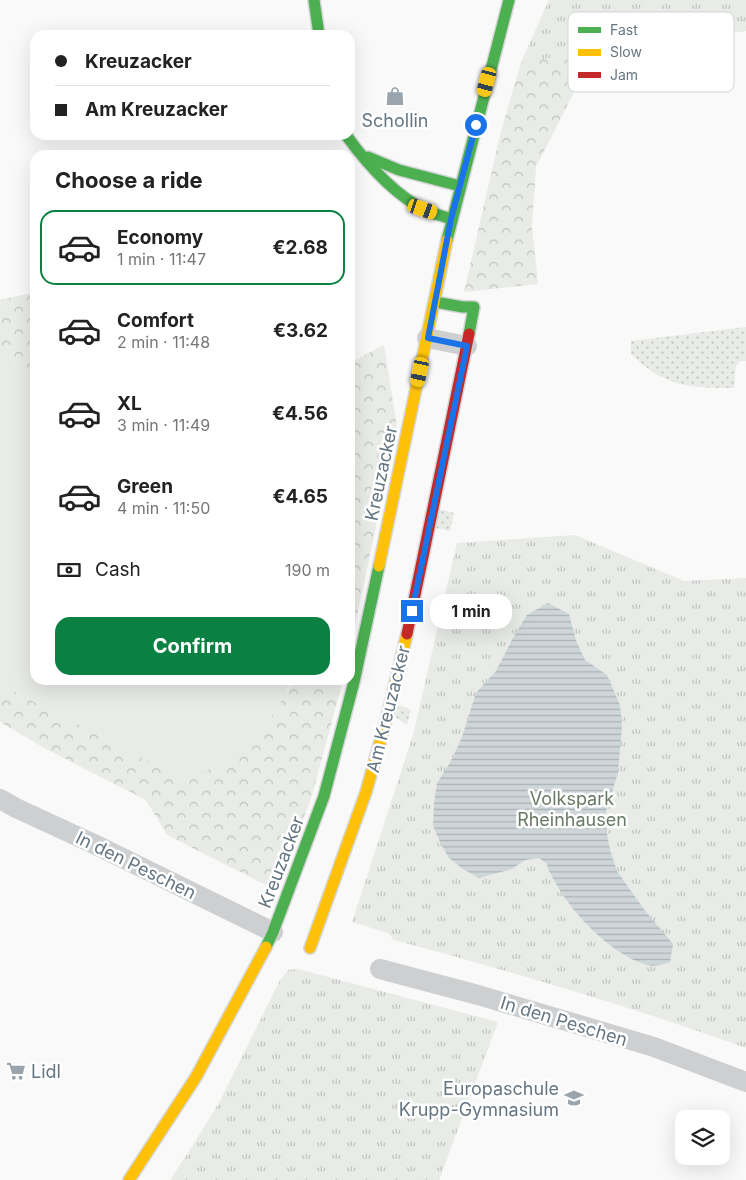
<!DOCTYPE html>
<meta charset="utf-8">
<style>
:root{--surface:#fff;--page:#f6f6f6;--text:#222;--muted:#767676;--line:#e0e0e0;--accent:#0b8043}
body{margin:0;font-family:Inter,sans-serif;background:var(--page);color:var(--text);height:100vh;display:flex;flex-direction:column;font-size:19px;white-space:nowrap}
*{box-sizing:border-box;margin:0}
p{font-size:16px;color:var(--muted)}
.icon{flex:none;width:28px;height:28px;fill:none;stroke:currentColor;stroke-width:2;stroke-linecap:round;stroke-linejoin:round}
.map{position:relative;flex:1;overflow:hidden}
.drawer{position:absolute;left:30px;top:150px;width:325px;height:535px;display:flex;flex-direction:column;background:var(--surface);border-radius:15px;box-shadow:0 5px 20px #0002}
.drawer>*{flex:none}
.hud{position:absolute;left:30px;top:30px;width:325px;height:110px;border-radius:15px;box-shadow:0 5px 20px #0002;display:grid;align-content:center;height:110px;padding:0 25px;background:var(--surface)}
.fabs{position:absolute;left:675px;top:1110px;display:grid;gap:10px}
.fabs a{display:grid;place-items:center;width:55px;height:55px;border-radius:10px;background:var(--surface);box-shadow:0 5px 20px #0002;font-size:25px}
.end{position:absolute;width:22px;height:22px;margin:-11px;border:6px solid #1a73e8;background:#fff;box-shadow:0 0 0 2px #fff}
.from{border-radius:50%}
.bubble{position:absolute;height:35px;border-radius:15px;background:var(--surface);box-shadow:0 5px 20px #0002;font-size:16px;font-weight:700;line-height:35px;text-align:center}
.car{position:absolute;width:15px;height:30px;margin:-15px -8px;border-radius:6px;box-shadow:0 0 4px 1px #0007;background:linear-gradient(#f5c518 24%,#345 0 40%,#f5c518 0 76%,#345 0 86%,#f5c518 0)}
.hud b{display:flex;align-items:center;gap:18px;height:48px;font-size:19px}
.hud b+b{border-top:1px solid var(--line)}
.hud i{width:12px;height:12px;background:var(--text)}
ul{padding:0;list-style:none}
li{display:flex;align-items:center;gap:15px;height:75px;margin:0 10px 8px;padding:0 15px;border:2px solid transparent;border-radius:15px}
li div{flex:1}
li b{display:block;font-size:19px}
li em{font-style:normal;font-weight:700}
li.on{border-color:var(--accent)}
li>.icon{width:45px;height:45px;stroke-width:1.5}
h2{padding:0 25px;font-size:22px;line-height:60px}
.pay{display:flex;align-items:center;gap:12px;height:55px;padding:0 25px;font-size:19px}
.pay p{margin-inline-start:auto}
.action{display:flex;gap:10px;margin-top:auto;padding:10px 25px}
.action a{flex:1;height:58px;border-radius:15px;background:var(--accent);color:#fff;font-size:20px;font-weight:700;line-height:58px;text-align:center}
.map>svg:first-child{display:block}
.grass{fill:url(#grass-dots)}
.forest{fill:url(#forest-crowns)}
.park{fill:url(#park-tufts)}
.pitch{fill:#e8ebe6}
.water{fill:url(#water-rules)}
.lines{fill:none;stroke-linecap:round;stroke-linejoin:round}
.fast-casing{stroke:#d5d6d7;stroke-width:14}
.slow-casing{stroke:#d5d6d7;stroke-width:14}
.jam-casing{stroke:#d5d6d7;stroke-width:14}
.street{stroke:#cecfd0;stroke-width:20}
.fast{stroke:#4caf50;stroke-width:11}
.slow{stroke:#ffc107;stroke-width:11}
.jam{stroke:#c62828;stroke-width:11}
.route{stroke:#1a73e8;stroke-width:6}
.labels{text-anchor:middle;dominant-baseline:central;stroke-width:5;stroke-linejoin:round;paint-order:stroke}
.poi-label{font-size:18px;fill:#657683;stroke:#fff}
.street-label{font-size:18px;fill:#657683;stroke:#fff}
.park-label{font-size:18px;fill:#687a64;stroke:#fff}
.key{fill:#fff;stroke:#d1d6da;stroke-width:1}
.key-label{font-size:14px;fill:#657683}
</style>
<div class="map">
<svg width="746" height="1180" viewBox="0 0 746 1180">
<defs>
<pattern id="grass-dots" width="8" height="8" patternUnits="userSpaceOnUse" patternTransform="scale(1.25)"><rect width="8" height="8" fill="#e8ebe6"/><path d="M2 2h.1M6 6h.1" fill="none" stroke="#c0c3c0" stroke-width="1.8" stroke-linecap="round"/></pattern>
<pattern id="forest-crowns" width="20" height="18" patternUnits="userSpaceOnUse" patternTransform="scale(1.25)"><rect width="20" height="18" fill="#e8ebe6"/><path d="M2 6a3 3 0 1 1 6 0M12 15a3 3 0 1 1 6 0" fill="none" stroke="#c0c3c0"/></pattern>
<pattern id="park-tufts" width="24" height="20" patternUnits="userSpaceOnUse" patternTransform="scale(1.25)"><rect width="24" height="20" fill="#e8ebe6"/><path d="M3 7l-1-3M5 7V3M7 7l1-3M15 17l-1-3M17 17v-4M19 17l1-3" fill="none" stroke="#c0c3c0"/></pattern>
<pattern id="water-rules" width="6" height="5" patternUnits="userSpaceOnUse" patternTransform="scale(1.25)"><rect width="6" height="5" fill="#ced6d9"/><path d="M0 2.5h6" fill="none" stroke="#abb2b5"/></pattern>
</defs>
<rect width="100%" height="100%" fill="#f9f9f9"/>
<g class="grass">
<path d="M746,327V361H740L736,366L734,388C688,388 665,387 631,354V341Z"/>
<polygon points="438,509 454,513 450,531 435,528"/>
<polygon points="397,704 411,710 407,725 394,716"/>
</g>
<g class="forest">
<polygon points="549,0 746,0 746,31 596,49 536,167 532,227 538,284 464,292 501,131 521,63"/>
<polygon points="35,292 35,375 14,365 0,362 0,300"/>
<polygon points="384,345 397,427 350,649 350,363"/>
<polygon points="291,680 343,680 312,796 276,890 167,835 146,800 46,749 0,722 0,684 184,779 288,690"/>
</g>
<g class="park">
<polygon points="549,0 746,0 746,31 596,49 521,63"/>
<path d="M575,535L684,581L746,578V1048C630,1006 513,972 394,940L388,933L352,922L413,735L457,543Z"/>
<polygon points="298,969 498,1022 439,1180 170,1180 191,1148 220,1101 279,982 288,970"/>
</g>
<path class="pitch" d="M0,362L14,365L35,375V680H291C281,710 250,747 223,763C211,770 196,774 183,779L0,684Z"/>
<path class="water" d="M548,603L569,614L576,640L585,660L607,675L620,705L622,726L618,773L604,818L610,850L617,871L643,908L673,944L670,962C663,964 655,967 648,965C620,959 584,925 568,902C560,892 554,880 548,869L547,864L539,858L525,860L512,869L479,878L463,869L449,858L440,842L433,826L434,804L437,783L451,761L462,737L476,693L496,671L513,638L527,615Z"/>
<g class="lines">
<g class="fast-casing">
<g id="fast">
<polyline points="314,0 319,35"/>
<path d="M346,135C367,164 393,194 425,210C433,214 443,216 451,219"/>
<polyline points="368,157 399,170 460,186"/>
<polyline points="447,240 509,0"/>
<polyline points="435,302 463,307 474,307 469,334"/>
<polyline points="266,947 273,932 324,796 354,682 379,566"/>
</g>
</g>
<g class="slow-casing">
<g id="slow">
<polyline points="379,566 447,240"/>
<polyline points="310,948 366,792 387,717 407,634"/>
<polyline points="129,1180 196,1077 266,947"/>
</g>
</g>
<g class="jam-casing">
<polyline id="jam" points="407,634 469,334"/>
</g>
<g class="street">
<polyline points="427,338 467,346"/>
<polyline points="0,799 16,808 94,844 273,932"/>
<polyline points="380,969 478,995 654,1047 746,1082"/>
</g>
<use href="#fast" class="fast"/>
<use href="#slow" class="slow"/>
<use href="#jam" class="jam"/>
</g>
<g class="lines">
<polyline class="route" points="412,611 467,346 428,338 451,219 476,125"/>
</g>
<defs>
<g id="shop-bare" transform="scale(1.5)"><path d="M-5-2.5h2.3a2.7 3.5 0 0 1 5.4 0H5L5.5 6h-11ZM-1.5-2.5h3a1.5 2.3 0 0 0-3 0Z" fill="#99a4ac" stroke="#fff" stroke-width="2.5" paint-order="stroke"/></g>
<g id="supermarket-bare" transform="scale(1.5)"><path d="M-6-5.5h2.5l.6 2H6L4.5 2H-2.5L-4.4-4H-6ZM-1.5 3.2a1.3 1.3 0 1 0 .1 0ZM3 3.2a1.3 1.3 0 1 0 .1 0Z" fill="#99a4ac" stroke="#fff" stroke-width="2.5" paint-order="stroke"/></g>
<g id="school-bare" transform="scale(1.5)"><path d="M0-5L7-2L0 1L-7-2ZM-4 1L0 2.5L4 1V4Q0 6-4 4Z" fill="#99a4ac" stroke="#fff" stroke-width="2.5" paint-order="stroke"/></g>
</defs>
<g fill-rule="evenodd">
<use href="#shop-bare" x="395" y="96"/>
<use href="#supermarket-bare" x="16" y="1071"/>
<use href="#school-bare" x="574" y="1098"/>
</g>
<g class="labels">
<g class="poi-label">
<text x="395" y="120">Schollin</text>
<text x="31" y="1071" text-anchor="start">Lidl</text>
<text x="559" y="1088" text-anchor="end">Europaschule<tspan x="559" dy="21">Krupp-Gymnasium</tspan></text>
</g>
<g class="street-label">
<text transform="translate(381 473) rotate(-78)">Kreuzacker</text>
<text transform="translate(388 709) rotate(-76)">Am Kreuzacker</text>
<text transform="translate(281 862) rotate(-69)">Kreuzacker</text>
<text transform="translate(136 865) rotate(26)">In den Peschen</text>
<text transform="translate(564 1021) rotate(17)">In den Peschen</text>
</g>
<g class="park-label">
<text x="572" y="798">Volkspark<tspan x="572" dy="21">Rheinhausen</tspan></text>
</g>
</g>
<rect x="568" y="12" width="166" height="80" rx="8" class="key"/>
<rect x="578" y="27" width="23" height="6" fill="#4caf50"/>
<rect x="578" y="49" width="23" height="7" fill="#ffc107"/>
<rect x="578" y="72" width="23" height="6" fill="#c62828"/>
<g class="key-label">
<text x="610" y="35">Fast</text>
<text x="610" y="57">Slow</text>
<text x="610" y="80">Jam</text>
</g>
</svg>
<div class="fabs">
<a><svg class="icon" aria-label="layers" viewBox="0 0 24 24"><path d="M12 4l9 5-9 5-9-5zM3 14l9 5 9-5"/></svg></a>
</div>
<i class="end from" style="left:476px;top:125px"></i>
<i class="end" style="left:412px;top:611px"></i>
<div class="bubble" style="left:430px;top:594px;width:82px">1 min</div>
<i class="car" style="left:487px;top:82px;rotate:195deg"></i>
<i class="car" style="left:423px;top:209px;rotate:109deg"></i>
<i class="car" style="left:420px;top:372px;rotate:192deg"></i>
<div class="hud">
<b><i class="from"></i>Kreuzacker</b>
<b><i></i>Am Kreuzacker</b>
</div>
<section class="drawer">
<h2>Choose a ride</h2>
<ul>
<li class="on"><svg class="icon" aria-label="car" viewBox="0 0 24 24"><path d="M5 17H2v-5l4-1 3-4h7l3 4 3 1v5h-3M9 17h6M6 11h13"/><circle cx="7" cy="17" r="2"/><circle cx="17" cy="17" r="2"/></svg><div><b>Economy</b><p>1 min · 11:47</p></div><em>€2.68</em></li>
<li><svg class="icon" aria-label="car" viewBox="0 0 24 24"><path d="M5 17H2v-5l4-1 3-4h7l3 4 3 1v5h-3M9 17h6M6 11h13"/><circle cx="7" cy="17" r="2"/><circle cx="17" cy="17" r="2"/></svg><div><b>Comfort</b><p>2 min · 11:48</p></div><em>€3.62</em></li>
<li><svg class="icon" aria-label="car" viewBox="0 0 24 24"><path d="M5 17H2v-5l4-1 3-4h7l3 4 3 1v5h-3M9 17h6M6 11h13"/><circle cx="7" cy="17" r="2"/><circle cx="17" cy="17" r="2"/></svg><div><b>XL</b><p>3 min · 11:49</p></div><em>€4.56</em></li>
<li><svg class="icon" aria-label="car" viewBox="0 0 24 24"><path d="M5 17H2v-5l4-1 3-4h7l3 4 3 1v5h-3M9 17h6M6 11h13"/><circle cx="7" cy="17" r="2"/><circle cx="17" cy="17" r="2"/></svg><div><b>Green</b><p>4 min · 11:50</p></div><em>€4.65</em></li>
</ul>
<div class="pay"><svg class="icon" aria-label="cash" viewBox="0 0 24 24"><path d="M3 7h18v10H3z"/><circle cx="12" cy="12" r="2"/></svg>Cash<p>190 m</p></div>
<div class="action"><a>Confirm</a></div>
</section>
</div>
